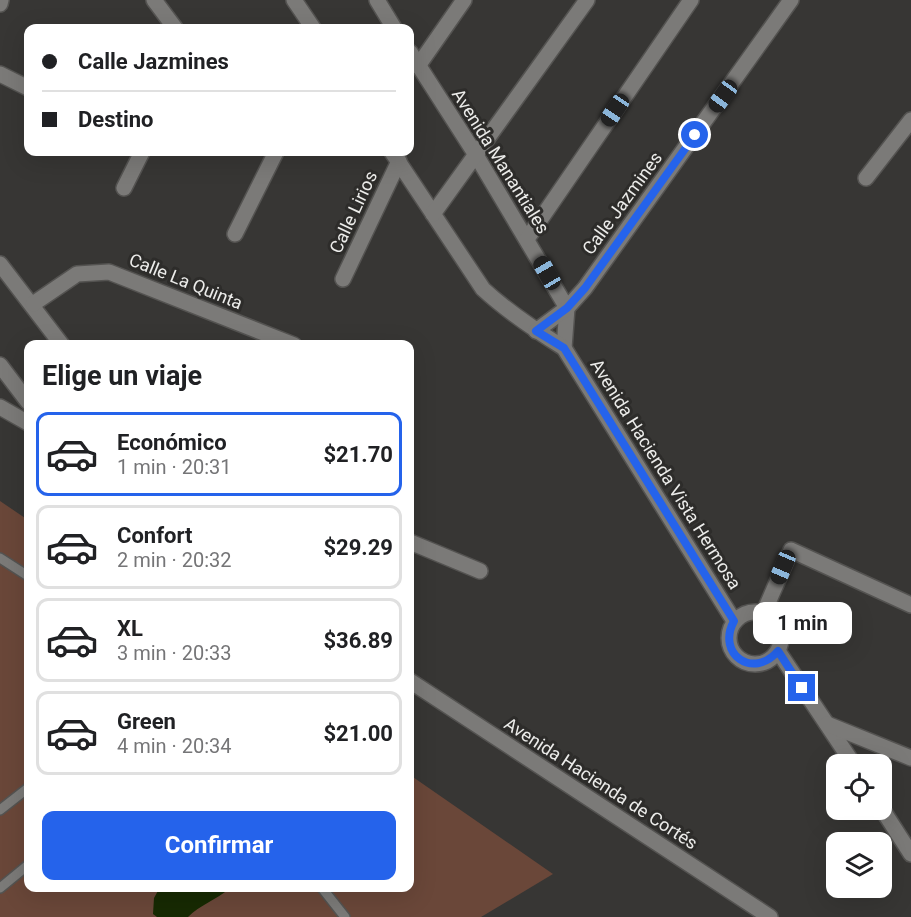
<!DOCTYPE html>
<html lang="es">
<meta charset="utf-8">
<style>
:root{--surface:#fff;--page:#f2f2f2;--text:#202124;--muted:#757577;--line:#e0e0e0;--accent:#2563eb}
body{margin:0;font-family:Roboto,sans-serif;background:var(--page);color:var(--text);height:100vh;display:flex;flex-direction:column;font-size:22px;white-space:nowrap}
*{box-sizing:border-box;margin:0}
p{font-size:20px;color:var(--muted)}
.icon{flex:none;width:33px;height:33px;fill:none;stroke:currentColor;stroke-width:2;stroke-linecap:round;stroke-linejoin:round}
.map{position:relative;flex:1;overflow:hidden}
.details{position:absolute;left:24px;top:340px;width:390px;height:552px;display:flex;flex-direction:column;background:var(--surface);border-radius:12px;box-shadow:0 6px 24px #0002}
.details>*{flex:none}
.hud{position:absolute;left:24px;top:24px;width:390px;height:132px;border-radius:12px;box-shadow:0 6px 24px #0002;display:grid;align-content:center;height:132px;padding:0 18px;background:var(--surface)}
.buttons{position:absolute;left:826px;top:754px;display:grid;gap:12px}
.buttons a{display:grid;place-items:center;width:66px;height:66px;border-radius:12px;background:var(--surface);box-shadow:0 6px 24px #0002;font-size:30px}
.end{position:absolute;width:27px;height:27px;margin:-14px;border:8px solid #2563eb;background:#fff;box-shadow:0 0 0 3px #fff}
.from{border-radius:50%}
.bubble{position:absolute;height:42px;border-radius:12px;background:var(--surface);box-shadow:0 6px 24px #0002;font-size:20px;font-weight:700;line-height:42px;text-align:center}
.car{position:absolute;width:18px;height:36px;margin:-18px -9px;border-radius:8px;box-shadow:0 0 4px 2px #0007;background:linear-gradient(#222 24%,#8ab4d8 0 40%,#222 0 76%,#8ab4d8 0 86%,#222 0)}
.hud b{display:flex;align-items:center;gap:21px;height:57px;font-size:22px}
.hud b+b{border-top:2px solid var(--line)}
.hud i{width:15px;height:15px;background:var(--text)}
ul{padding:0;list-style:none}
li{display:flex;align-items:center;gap:18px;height:84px;margin:0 12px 9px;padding:0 6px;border:3px solid var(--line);border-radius:12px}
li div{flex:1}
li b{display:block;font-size:22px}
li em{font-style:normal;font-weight:700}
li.current{border-color:var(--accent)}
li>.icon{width:54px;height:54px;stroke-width:1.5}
h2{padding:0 18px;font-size:27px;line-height:72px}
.cta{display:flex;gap:12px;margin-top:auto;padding:12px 18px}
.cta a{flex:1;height:69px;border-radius:12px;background:var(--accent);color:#fff;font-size:24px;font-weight:700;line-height:69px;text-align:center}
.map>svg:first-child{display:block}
.green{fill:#6a4739}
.water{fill:#172a03}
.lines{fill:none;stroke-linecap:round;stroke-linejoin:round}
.lane-casing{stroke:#545351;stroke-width:12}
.street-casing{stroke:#545351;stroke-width:18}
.lane{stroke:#7b7a78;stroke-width:9}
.street{stroke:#7b7a78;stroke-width:15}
.route{stroke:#2563eb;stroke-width:8}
.labels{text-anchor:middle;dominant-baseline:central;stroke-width:6;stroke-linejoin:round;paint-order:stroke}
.street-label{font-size:18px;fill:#ececea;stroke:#2d2c2a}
</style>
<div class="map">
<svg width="911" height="917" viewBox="0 0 911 917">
<rect width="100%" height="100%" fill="#373634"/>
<polygon class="green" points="0,501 28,520 28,888 410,888 410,775 553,874 481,917 0,917"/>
<path class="water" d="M230,888C216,900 200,905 188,917H157L153,914L154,898L159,889Z"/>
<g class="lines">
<g class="lane-casing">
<g id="lane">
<polyline points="0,558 28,576"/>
<polyline points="0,810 28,788"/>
<polyline points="0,888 28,865"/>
<polyline points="322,888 345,917"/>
</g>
</g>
<g class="street-casing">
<g id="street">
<polyline points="154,0 175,28"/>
<polyline points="294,0 313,28"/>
<polyline points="377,0 394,28"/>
<polyline points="0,4 1,0"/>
<polyline points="410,52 476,155 567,308 564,348"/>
<polyline points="418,66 464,0"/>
<polyline points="0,74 28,88"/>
<path d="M392,152L483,289C508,312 535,330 564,348L734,621"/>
<polyline points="866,178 911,120"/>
<polyline points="124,188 142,152"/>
<polyline points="433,214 587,0"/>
<polyline points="235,234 276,152"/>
<polyline points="527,239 691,0"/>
<polyline points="0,264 62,345"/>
<polyline points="343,279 399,161"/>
<polyline points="33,304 77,274 109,272 294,345"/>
<polyline points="536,331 567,308 585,288 791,0"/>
<polyline points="0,365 28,402"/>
<polyline points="0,407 28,423"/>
<polyline points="410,542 480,571"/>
<circle cx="755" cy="638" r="26"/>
<polyline points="764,612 791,550 911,605"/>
<polyline points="778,651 854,765"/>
<polyline points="410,681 770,917"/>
<polyline points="827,724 911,758"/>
<polyline points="882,809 911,854"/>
</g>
</g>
<use href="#lane" class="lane"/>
<use href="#street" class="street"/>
</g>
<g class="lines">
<path class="route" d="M695,135L585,288L567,308L536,331L564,348L734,621C716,654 753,680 778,651L802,688"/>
</g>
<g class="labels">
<g class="street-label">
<text transform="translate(501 161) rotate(58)">Avenida Manantiales</text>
<text transform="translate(622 203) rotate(-54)">Calle Jazmines</text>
<text transform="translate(353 212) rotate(-65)">Calle Lirios</text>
<text transform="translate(186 281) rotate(22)">Calle La Quinta</text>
<text transform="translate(666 474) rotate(58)">Avenida Hacienda Vista Hermosa</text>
<text transform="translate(601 783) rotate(33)">Avenida Hacienda de Cortés</text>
</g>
</g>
</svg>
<div class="buttons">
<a><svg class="icon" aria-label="locate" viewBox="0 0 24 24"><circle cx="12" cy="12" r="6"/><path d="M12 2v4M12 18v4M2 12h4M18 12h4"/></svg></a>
<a><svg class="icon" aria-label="layers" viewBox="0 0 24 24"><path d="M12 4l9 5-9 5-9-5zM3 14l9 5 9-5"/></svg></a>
</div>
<i class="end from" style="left:695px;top:135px"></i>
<i class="end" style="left:802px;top:688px"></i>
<div class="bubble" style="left:753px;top:602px;width:99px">1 min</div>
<i class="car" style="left:723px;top:96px;rotate:216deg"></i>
<i class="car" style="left:615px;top:110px;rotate:214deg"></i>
<i class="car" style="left:547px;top:273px;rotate:330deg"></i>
<i class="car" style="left:783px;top:567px;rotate:203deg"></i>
<div class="hud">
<b><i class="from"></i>Calle Jazmines</b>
<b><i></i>Destino</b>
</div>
<section class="details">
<h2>Elige un viaje</h2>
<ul>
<li class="current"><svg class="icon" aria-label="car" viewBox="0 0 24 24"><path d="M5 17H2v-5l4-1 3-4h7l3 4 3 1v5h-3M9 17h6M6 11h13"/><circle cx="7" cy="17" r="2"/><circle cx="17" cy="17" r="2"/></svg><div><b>Económico</b><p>1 min · 20:31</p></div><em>$21.70</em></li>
<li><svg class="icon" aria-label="car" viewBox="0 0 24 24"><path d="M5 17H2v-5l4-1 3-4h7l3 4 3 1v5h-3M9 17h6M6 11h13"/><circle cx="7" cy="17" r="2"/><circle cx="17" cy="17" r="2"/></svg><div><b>Confort</b><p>2 min · 20:32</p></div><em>$29.29</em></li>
<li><svg class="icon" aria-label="car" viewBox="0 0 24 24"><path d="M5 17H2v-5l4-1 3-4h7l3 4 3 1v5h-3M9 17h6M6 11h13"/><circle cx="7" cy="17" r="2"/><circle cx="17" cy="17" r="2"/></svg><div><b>XL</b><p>3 min · 20:33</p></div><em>$36.89</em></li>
<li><svg class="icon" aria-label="car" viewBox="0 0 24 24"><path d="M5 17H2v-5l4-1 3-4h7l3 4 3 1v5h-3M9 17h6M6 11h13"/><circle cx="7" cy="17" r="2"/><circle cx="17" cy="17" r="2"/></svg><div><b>Green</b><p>4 min · 20:34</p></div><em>$21.00</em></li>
</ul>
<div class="cta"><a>Confirmar</a></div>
</section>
</div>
